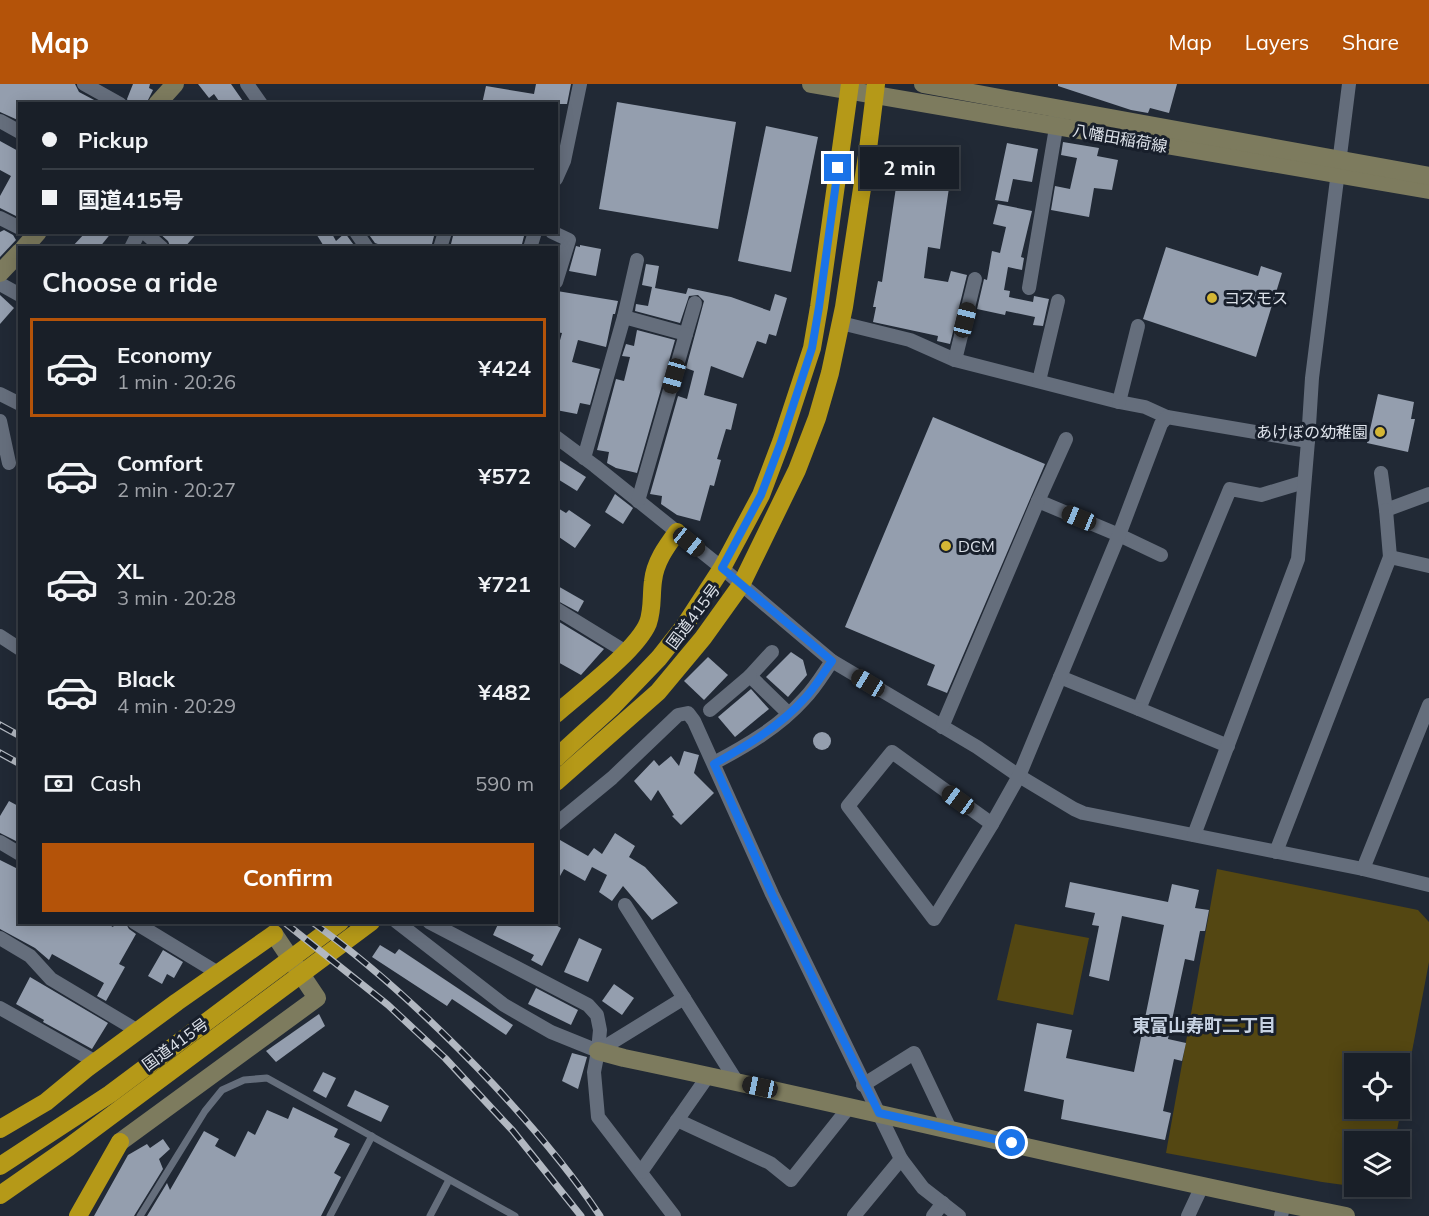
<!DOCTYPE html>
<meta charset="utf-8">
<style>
:root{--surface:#191f28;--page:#222730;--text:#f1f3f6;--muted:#9fa2a8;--line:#373d45;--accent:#b45309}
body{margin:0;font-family:Mulish,"Noto Sans JP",sans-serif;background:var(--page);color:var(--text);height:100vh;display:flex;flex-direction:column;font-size:22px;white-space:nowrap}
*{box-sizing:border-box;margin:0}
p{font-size:20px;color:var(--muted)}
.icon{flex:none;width:33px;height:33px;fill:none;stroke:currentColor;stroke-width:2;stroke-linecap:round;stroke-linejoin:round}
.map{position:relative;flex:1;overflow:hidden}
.side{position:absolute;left:18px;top:162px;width:540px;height:678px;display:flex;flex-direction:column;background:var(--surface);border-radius:0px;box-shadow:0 3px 15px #0003,0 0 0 2px var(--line)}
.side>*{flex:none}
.top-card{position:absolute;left:18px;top:18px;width:540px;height:132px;border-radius:0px;box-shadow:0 3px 15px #0003,0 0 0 2px var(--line);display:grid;align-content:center;height:132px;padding:0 24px;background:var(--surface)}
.controls{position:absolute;left:1344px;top:969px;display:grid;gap:12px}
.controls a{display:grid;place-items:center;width:66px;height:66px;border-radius:0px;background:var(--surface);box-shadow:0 3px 15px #0003,0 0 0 2px var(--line);font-size:30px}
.end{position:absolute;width:27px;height:27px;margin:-14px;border:8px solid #1a73e8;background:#fff;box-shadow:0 0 0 3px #fff}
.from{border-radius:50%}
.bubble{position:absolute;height:42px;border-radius:0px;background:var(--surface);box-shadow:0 3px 15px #0003,0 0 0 2px var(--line);font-size:20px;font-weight:700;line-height:42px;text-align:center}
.car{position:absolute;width:18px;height:36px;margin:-18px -9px;border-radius:8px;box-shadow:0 0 4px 2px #0007;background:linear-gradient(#222 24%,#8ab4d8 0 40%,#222 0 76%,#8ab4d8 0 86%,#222 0)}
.top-card b{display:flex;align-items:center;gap:21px;height:57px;font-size:22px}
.top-card b+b{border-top:2px solid var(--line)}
.top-card i{width:15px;height:15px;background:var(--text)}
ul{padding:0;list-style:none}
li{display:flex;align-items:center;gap:18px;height:99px;margin:0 12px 9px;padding:0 12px;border:3px solid transparent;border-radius:0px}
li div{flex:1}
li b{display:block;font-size:22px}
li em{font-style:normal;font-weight:700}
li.current{border-color:var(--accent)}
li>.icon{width:54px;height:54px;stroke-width:1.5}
h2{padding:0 24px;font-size:27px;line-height:72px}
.pay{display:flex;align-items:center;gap:15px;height:66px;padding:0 24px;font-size:22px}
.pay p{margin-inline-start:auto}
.primary-button{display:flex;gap:12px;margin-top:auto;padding:12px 24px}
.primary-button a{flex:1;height:69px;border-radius:0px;background:var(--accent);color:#fff;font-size:24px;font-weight:700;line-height:69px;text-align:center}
header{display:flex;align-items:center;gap:36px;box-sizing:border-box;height:84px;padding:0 30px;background:var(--accent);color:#fff}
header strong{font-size:28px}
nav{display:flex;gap:33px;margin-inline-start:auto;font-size:21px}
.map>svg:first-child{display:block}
.green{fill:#544712;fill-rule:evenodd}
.building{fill:#949eae}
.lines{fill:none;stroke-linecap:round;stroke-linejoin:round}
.lane{stroke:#656e7c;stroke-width:7}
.street{stroke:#656e7c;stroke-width:14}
.secondary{stroke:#7d7b5e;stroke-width:18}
.highway{stroke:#b59918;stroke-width:18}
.rail-casing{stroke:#b2b8c1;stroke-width:7}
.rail{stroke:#181f2b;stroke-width:4.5;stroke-dasharray:14;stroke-linecap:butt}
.route{stroke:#1a73e8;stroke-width:8}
.poi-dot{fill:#d4b635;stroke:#181f2b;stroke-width:2}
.labels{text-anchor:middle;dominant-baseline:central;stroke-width:6;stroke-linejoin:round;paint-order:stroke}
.street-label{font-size:16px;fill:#dce1e9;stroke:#181f2b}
.poi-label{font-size:16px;fill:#dce1e9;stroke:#181f2b;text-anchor:start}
.neighbourhood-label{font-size:18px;font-weight:bold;fill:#c7d2e2;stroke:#181f2b}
</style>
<header>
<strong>Map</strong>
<nav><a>Map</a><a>Layers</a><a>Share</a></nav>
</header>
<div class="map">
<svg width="1429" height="1132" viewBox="0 0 1429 1132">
<rect width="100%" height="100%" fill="#212935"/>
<g class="green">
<path d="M1217,785L1418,826L1429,838V878L1395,1057L1354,1058V1102L1369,1103L1366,1104L1322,1098L1166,1069ZM1354,980H1400V1024H1354Z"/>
<polygon points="1015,840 1089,854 1073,931 997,916"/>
</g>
<g class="building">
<polygon points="0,0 75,0 79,8 96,17 95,20 20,20 20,37 0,28"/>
<polygon points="133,0 150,0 149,4 153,6 146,20 129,20 127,15"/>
<polygon points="198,0 231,0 245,20 221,20 214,10 209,14"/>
<polygon points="536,0 571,0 567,20 482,20 486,2 534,10"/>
<polygon points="1058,0 1177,0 1169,29 1150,24 1148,29 1131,26 1058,2"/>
<polygon points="617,18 736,38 718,145 599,125"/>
<polygon points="766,42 818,53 791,188 738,177"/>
<polygon points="0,57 20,68 20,134 0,124 0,112 11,92 0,86"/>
<polygon points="1063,58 1099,64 1097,72 1118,76 1112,106 1094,104 1089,133 1051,126 1055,102 1070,105 1077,74 1061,71"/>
<polygon points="1007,59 1038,65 1032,98 1013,95 1008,118 995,116"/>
<polygon points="899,83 914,85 913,91 950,97 940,165 928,163 924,194 948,198 951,187 967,191 950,260 937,257 938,252 873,238 876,223 873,223 878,197 882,198"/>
<polygon points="998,120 1032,127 1021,173 1024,174 1022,186 1008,183 1004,206 1010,207 1009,213 1033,218 1034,212 1049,215 1043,242 1033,241 1035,233 1006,227 1005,231 977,225 984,195 987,196 992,167 1000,169 1006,143 993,140"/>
<polygon points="4,146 13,151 16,156 0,173 0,148"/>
<polygon points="86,148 112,148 99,164 71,164"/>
<polygon points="158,148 198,148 184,164 171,164 168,157"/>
<polygon points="315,148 331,148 336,157 345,149 356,164 325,164"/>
<polygon points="367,148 435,148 431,164 389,164 375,159"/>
<polygon points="454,148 525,148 521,164 450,164"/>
<polygon points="580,161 601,165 596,192 569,187 576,162 580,163"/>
<polygon points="1166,163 1258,192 1261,182 1282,189 1256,273 1143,235"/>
<polygon points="646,180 659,182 655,204 686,210 688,204 731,213 770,227 775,210 787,214 776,252 769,250 766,260 757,257 743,294 711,282 704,311 737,320 731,346 726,345 717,375 721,376 714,402 710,401 700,437 677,431 661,420 662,412 650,410 678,312 687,315 694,287 686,284 704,217 698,211 689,212 680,239 635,227 636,220 648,222 652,203 642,201"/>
<polygon points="557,207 618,217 615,230 613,230 606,263 578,256 572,278 600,285 590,321 580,319 577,330 556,326 556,271 562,249 556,248"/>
<polygon points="0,211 14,224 0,240"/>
<polygon points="637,246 675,256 637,389 616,384 607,379 609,368 597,366 616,295 624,297 630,273 622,272 626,260 634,262"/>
<polygon points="1378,310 1414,318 1411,335 1415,335 1408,368 1367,359"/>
<polygon points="933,333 1045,380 947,609 927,601 935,581 845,543"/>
<polygon points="556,374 586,393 577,407 556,394"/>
<polygon points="615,410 633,424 623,440 605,428"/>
<polygon points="556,423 566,429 569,426 591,441 575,464 556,451"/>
<polygon points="556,501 584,517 578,528 556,516"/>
<polygon points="556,536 604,565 581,591 556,577"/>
<polygon points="791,568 803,576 807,591 788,613 766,593"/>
<polygon points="708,573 728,591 704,616 684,597"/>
<polygon points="751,605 769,625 735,653 718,633"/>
<circle cx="822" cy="657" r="9"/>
<polygon points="684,667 699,671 694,689 714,709 681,741 672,732 674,731 658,706 651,717 634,697 654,676 659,682 671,672 679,682"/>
<polygon points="9,717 20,723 20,759 0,749 0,732"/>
<polygon points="615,749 635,762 629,773 645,783 678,819 652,836 623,802 612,817 599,808 607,791 592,783 585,797 564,785 556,799 556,762 560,756 588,772 594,764 602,770"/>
<polygon points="0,776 20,786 20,838 104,838 113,843 116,838 125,838 129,845 136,850 119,880 125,883 106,917 97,912 104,899 52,870 49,876 35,864 0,845"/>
<polygon points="1070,798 1168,818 1172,800 1199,806 1195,824 1209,826 1205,847 1200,847 1194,877 1185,875 1168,955 1186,959 1182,977 1174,975 1163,1027 1171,1029 1165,1056 1061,1035 1064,1016 1024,1007 1037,939 1072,946 1066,974 1134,988 1164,841 1122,832 1109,897 1089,892 1099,842 1092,841 1095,829 1065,823"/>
<polygon points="499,838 550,838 561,844 542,882 531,876 534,871 493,851"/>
<polygon points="579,854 602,865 588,898 564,888"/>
<polygon points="380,861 395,870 399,865 513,941 506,951 452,915 447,922 372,873"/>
<polygon points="163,866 183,878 174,894 167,890 162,900 148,892"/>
<polygon points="30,893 108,939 92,965 43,938 44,936 16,920"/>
<polygon points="614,900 634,914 622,931 602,917"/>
<polygon points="536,904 578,926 571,941 528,920"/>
<polygon points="319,930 325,942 276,978 266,967"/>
<polygon points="572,969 587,973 578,1005 562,997"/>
<polygon points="323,988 336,994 326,1014 313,1007"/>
<polygon points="355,1006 389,1022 381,1038 347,1022"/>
<polygon points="293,1023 338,1045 334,1053 350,1060 334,1089 341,1093 321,1132 147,1132 167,1099 170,1106 204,1047 219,1055 215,1062 235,1073 248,1047 255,1051 267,1026 288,1035"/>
<polygon points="163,1055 170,1065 159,1075 163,1085 134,1132 94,1132 128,1071 147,1060 150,1064"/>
</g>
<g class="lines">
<g class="lane">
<polyline points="140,1132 205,1027 222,1006 244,996 267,994 515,1132"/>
<polyline points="330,1132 372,1052"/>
<polyline points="430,1132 449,1096"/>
</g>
<g class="street">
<polyline points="84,0 120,20"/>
<polyline points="247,0 261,20"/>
<polyline points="0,37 20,48"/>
<polyline points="556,95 564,77 580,0"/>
<polyline points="0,134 20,144"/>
<polyline points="144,148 162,164"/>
<polyline points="356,148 367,164"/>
<polyline points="552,148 569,156 556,198"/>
<polyline points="131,164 139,148"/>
<polyline points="440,164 445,148"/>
<polyline points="530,164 535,148"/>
<polyline points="0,200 20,211"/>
<polyline points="1029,204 1058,32"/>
<polyline points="624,233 686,250 695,219"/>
<polyline points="841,239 910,256 955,276 1119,318 1145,323 1167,333 1308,357 1312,294 1349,0"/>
<polyline points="955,276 975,195"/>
<polyline points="1039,297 1058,217"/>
<polyline points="0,310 20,320"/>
<polyline points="1119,318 1138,242"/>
<polyline points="0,337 9,379"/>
<polyline points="556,353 595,382 722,484 832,577 977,663 1019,692 1074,725 1083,729 1363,785 1429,801"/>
<polyline points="1066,355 1038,417 1119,451 1161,471"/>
<polyline points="584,374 624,233 637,176"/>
<polyline points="1381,389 1386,426 1429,410"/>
<polyline points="638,417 686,250"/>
<polyline points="1386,426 1390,473"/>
<polyline points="556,525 626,568"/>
<polyline points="0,552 20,565"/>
<polyline points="772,568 750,592 788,629"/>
<polyline points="1060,593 1139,625 1230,405 1261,411 1304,398"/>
<polyline points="1139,625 1228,662"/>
<polyline points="710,626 750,592"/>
<polyline points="942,643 1038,417"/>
<polygon points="892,668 992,740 934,835 848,722"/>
<path d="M714,679C746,662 779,643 804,615C815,604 823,590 832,577"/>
<polyline points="556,740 612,694 678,631 688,629 694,637 772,810 901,1075 923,1104 959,1132"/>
<polyline points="992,740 1019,692 1119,451 1161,340 1167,333"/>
<polyline points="1194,751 1298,475 1308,357"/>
<polyline points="0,758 20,770"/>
<polyline points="1276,768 1390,473 1429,482"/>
<polyline points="1363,785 1429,621"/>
<polyline points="625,821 737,998"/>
<polyline points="134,838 218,889"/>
<polyline points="397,838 504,921 551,948 598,967"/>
<polyline points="429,838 588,921 597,931 600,946 598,967 594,988 598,1033 674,1132"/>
<polyline points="0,854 30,872 51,895 138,947"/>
<polyline points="0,924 96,978"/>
<polyline points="598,967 684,914"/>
<polyline points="863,1001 914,969 950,1045"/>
<polyline points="677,1036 770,1079 791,1096 850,1022"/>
<polyline points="641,1088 708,992"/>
<polyline points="854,1132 901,1075"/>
<polyline points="933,1132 943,1119"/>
<polyline points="1188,1132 1202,1102"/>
<polyline points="1281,1132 1284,1120"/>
</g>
<g class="secondary">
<polyline points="811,0 1429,106"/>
<polyline points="923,0 1429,92"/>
<polyline points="157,20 175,0"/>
<polyline points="24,164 38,148"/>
<polyline points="0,189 20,168"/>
<path d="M598,967L624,974C865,1024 1104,1084 1346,1132"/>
<polyline points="120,1058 317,914 274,850"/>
</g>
<g class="highway">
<path d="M556,630C580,609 637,566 648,539C653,525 651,511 653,497C655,478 666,463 677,448"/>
<polyline points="556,674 613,622 659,574 685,541 722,484 761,411 781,358 812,264 819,223 850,0"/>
<polyline points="556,698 658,608 703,554 741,501 797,386 817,334 830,289 844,223 868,65 876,0"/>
<polyline points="0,1045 46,1018 86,985 177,918 274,850"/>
<polyline points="0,1082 110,1010 340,838"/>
<polyline points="0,1111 69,1063 371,838"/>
<polyline points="78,1132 120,1058"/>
</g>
<g class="rail-casing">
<g id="rail">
<polyline points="0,641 20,652"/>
<polyline points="0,669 20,680"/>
<polyline points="284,838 388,921 445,974 513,1047 581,1132"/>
<path d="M312,838C378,885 437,941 493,1000C531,1041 569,1085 600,1132"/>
</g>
</g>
<use href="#rail" class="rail"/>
</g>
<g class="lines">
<path class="route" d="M838,84L819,223L812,264L781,358L761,411L722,484L832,577C823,589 815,604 804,615C779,643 746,662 714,680L772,810L879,1029L1012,1059"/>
</g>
<g class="poi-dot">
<circle cx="1212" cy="214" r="6"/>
<circle cx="1380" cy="348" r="6"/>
<circle cx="946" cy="462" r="6"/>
</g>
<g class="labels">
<g class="street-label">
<text transform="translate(1120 54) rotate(10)">八幡田稲荷線</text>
<text transform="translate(693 532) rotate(-53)">国道415号</text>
<text transform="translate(175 960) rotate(-36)">国道415号</text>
</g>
<g class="poi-label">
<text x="1224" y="214">コスモス</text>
<text x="1368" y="348" text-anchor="end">あけぼの幼稚園</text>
<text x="958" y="462">DCM</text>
</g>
<g class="neighbourhood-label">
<text x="1204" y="941">東富山寿町二丁目</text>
</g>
</g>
</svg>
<div class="controls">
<a><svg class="icon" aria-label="locate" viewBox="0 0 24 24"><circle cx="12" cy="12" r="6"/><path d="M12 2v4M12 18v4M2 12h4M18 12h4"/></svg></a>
<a><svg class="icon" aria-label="layers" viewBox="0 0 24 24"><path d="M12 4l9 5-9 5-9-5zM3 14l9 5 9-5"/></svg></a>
</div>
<i class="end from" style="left:1012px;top:1059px"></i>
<i class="end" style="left:838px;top:84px"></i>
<div class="bubble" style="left:860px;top:63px;width:99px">2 min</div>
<i class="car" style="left:965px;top:236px;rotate:14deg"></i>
<i class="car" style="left:674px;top:292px;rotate:196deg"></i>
<i class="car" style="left:1079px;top:434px;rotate:292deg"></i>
<i class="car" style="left:689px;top:458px;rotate:129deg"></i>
<i class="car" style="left:868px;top:599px;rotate:301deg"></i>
<i class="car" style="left:958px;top:716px;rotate:306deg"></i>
<i class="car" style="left:760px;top:1003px;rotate:282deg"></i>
<div class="top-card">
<b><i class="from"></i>Pickup</b>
<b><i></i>国道415号</b>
</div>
<section class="side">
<h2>Choose a ride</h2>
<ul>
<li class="current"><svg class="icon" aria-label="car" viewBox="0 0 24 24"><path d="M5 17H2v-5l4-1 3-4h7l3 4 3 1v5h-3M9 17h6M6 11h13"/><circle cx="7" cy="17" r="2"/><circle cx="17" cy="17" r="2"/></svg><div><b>Economy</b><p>1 min · 20:26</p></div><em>¥424</em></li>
<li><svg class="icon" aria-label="car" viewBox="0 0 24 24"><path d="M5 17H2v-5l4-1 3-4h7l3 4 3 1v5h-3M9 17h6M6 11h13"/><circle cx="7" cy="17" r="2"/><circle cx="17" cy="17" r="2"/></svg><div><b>Comfort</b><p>2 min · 20:27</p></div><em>¥572</em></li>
<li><svg class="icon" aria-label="car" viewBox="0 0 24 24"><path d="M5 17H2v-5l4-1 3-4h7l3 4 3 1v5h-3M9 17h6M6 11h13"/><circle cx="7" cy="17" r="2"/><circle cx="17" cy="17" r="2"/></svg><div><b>XL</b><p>3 min · 20:28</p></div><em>¥721</em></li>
<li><svg class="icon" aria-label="car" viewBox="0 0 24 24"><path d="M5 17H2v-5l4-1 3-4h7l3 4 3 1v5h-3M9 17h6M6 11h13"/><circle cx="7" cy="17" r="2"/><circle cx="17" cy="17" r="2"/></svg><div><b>Black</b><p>4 min · 20:29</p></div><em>¥482</em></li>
</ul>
<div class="pay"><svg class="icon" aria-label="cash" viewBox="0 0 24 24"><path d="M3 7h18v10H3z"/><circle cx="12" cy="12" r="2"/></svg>Cash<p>590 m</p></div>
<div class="primary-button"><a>Confirm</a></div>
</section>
</div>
